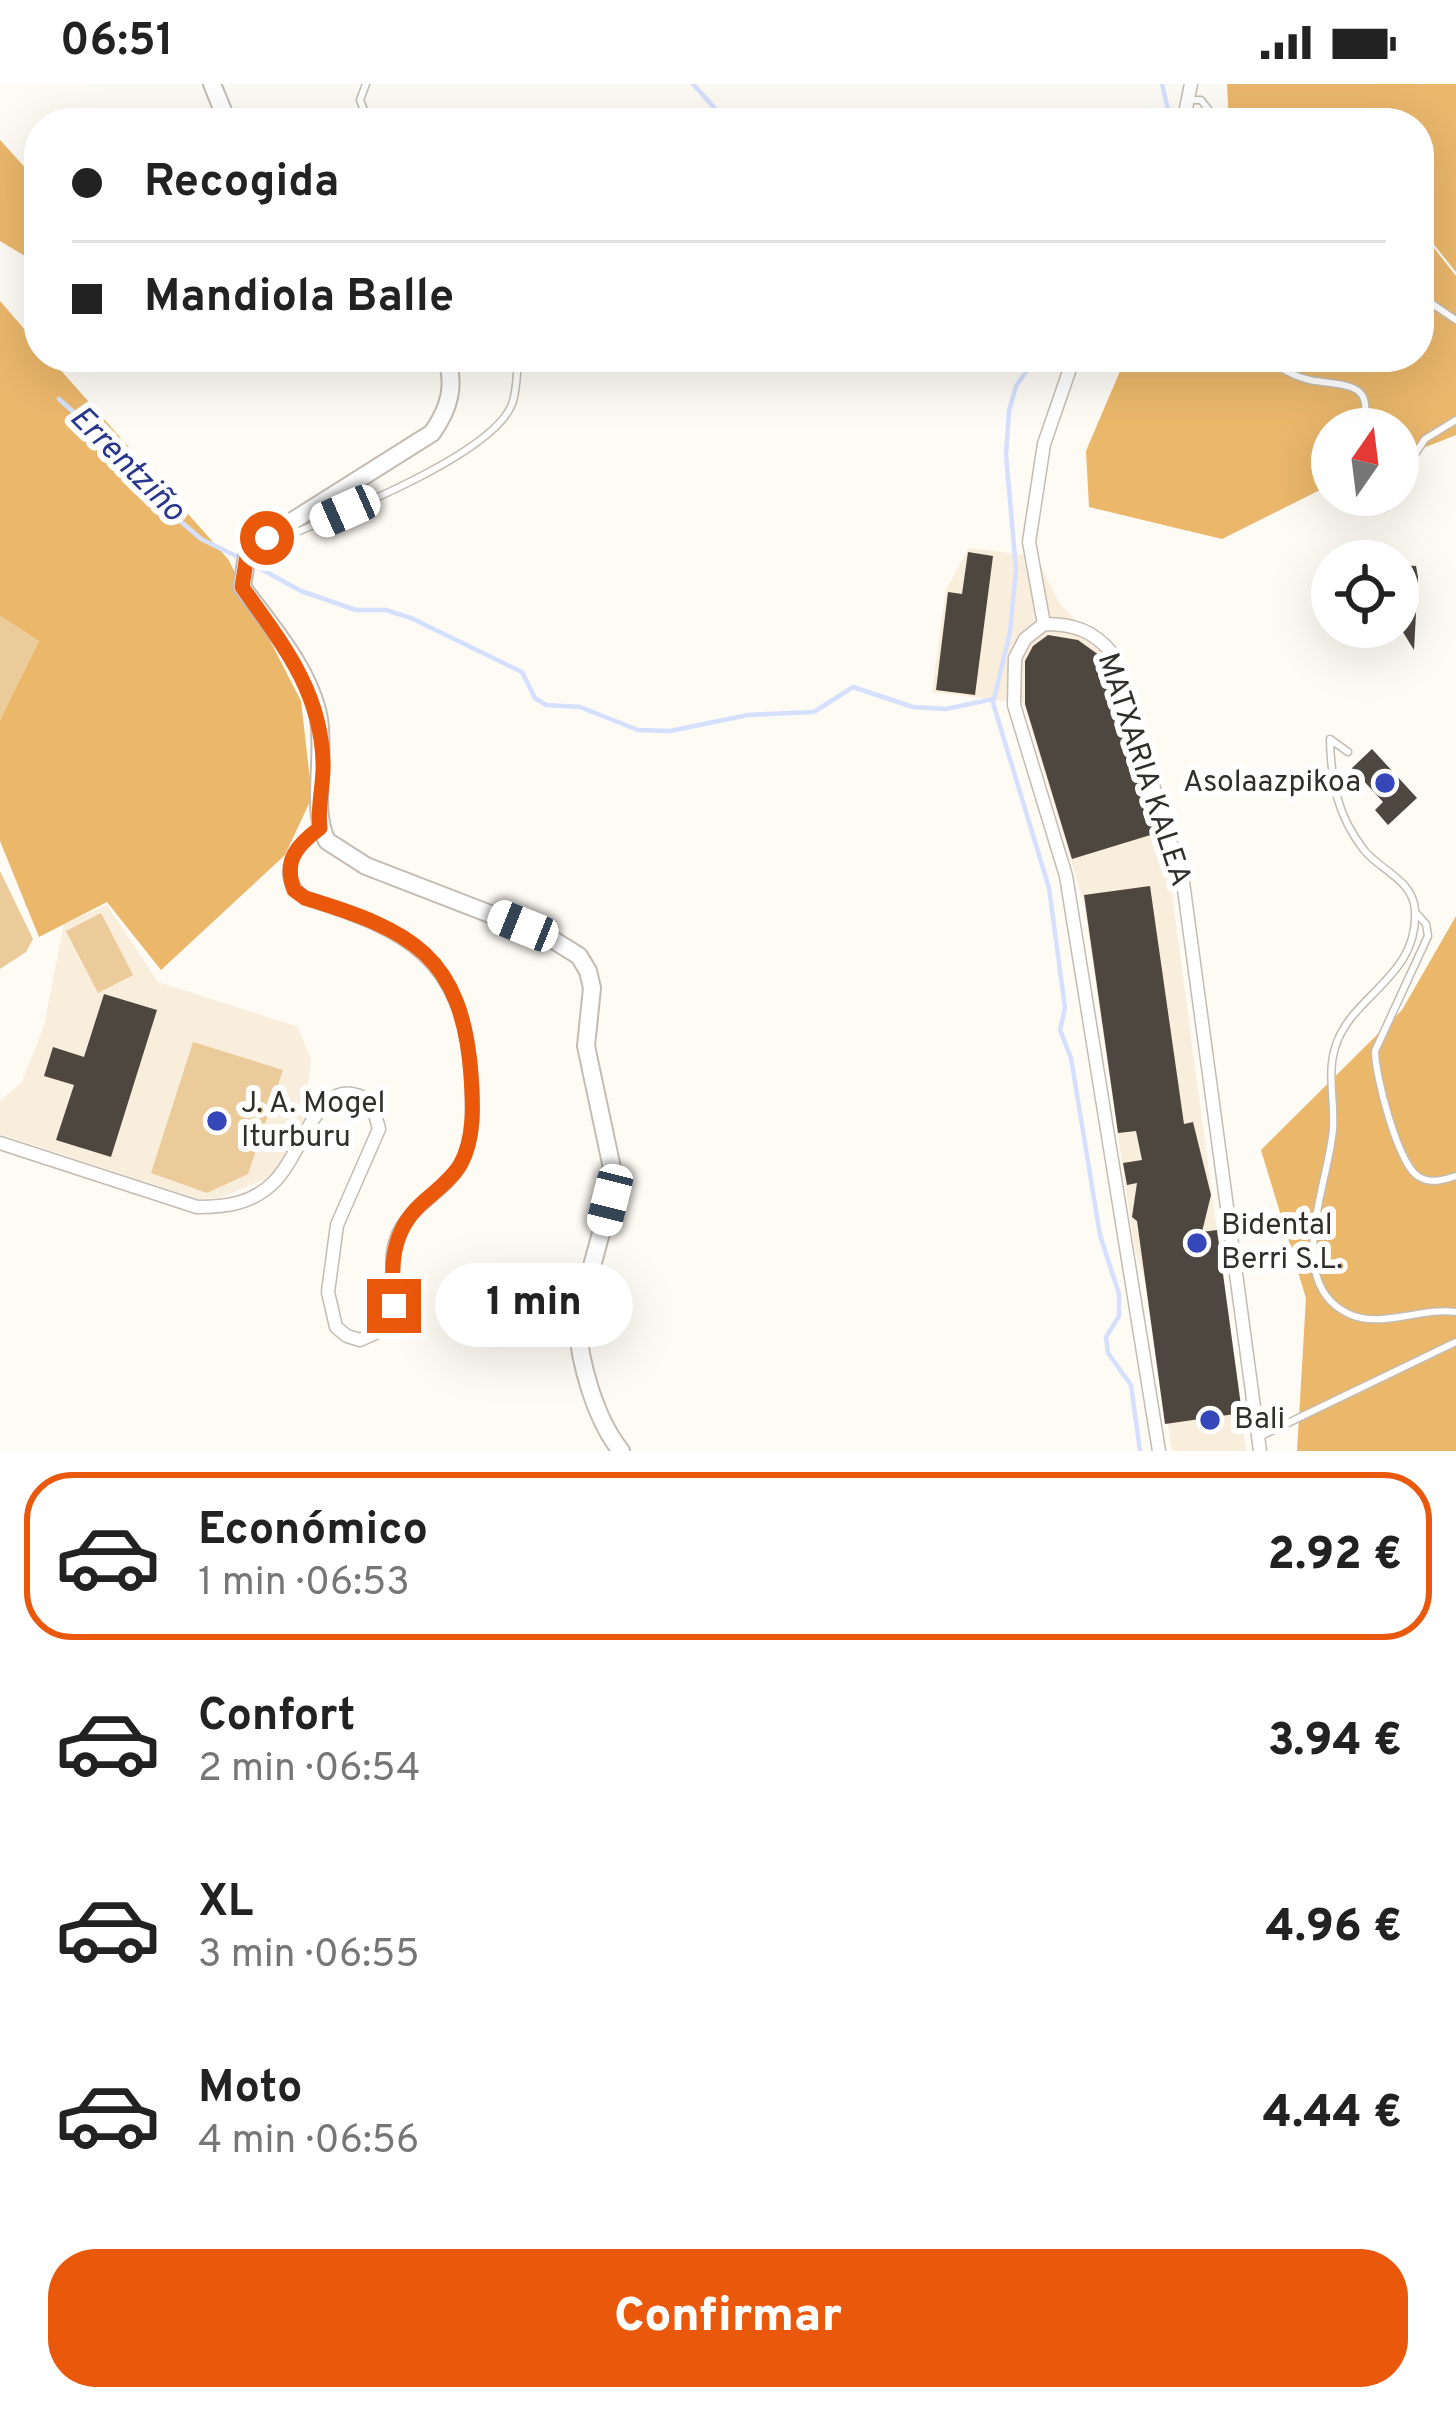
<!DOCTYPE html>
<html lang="es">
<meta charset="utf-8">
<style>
:root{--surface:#fff;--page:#f2f2f2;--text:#222;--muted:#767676;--line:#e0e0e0;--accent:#ea580c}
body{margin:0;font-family:Overpass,sans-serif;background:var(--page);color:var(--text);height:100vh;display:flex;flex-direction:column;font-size:45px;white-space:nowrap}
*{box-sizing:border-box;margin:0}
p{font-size:39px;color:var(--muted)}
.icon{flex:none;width:66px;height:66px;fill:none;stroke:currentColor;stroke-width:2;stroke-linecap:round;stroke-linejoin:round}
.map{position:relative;height:1367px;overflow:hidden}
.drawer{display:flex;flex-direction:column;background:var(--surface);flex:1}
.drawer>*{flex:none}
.guide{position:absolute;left:24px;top:24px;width:1410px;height:264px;border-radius:48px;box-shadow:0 12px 48px #0002;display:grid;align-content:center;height:264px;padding:0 48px;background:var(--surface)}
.needle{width:78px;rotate:14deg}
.tools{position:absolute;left:1311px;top:324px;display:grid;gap:24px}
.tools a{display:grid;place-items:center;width:108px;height:108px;border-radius:50%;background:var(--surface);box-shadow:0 12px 48px #0002;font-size:60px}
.end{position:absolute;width:54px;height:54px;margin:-27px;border:15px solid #ea580c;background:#fff;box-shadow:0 0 0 6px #fff}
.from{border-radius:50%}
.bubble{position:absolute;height:84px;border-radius:42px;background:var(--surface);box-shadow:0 12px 48px #0002;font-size:39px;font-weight:800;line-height:84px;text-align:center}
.car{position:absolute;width:36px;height:72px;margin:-36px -18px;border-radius:15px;box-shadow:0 0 9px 3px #0007;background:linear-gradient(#fff 24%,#345 0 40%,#fff 0 76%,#345 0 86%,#fff 0)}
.guide b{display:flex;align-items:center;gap:42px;height:114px;font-size:45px}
.guide b+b{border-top:3px solid var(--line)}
.guide i{width:30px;height:30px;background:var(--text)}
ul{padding:21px 0 0;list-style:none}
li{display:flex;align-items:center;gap:36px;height:168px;margin:0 24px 18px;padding:0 24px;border:6px solid transparent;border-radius:48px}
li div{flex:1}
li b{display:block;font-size:45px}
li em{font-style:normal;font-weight:800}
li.active{border-color:var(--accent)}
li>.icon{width:108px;height:108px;stroke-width:1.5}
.cta{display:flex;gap:24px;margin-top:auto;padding:24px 48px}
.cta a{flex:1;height:138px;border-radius:48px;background:var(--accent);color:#fff;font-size:48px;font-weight:800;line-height:138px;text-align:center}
.status{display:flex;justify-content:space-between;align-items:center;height:84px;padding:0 60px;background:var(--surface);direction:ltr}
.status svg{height:33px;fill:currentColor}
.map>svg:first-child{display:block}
.built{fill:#f9eddc}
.green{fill:#eccb9a}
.forest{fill:#eab76b}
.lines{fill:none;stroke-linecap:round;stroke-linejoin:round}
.stream{stroke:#d5e0ff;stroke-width:4.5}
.building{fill:#4d473f}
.lane-casing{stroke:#c3bcb2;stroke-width:9}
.street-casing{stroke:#c3bcb2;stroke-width:15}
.secondary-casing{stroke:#c3bcb2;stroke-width:20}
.lane{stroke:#fff;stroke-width:6}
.street{stroke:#fff;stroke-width:12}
.secondary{stroke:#fff;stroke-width:16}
.route{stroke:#ea580c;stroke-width:15}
.poi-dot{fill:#3547b9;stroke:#fff;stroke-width:4.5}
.labels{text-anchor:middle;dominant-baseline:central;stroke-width:12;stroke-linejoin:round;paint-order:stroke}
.street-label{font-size:30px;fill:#312e2b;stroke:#fff}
.poi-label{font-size:30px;fill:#312e2b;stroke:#fff;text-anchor:start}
.water-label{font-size:33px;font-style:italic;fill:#28378c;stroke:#fff}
</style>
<div class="status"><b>06:51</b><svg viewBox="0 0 49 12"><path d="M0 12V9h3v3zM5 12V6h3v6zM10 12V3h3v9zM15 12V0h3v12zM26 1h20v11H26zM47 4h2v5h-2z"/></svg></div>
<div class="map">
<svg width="1456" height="1367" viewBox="0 0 1456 1367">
<rect width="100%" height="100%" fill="#fefaf4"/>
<g class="built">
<polygon points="969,464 1035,472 1060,520 1105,567 1171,802 1246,1367 1172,1367 1149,1209 1135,1166 1084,819 1023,619 932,608 946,506"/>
<polygon points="107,821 158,898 298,943 311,976 304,1035 272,1092 219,1114 198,1115 0,1050 0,1017 22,998 44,942 64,840"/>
</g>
<g class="green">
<polygon points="0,532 39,557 0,636"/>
<polygon points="0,787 33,855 26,868 0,885"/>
<polygon points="101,829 133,891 98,909 66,847"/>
<polygon points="193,958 283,986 248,1090 207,1109 151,1089"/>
</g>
<g class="forest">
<polygon points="1227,0 1456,0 1456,188 1419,142 1419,39 1229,39"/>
<polygon points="0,56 39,99 39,172 25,172 0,157"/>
<polygon points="1419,145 1456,192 1456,351 1398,374 1398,345 1332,345 1332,400 1222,455 1089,423 1086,367 1126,273 1419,273"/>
<polygon points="0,217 39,262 39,273 49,273 228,475 301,617 312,713 285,771 161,886 107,818 39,853 0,757 0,636 39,557 0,532"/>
<polygon points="1456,832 1456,1367 1297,1367 1306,1214 1261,1066 1402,926"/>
</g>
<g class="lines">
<g class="stream">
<polyline points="693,0 728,39"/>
<polyline points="1162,0 1171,39"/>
<polyline points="1037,273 1016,302 1009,327 1006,371 1016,485 1010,548 993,619 1049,804 1065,924 1060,946 1071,974 1100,1151 1119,1210 1119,1232 1106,1253 1108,1269 1131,1301 1140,1367"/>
<polyline points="59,315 149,396 171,429 201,455 242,475"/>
<polyline points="252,480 301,507 356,526 386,526 411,534 522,588 535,614 546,621 580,623 638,646 670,647 748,631 814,628 853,603 913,623 946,625 993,615"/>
</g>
</g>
<g class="building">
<polygon points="968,468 993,472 975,611 936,606 948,508 962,510"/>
<polygon points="1398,481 1416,482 1418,493 1414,566 1398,540"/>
<polygon points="1048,551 1078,556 1103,574 1157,749 1072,775 1025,620 1025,577 1033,562"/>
<polygon points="1372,665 1417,714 1388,741 1375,726 1383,718 1352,684"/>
<polygon points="1150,802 1184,1040 1193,1038 1211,1111 1202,1148 1217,1146 1242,1329 1165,1340 1137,1137 1132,1133 1137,1099 1127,1101 1123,1079 1142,1076 1136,1047 1118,1049 1084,811"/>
<polygon points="104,910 157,926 111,1073 56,1056 74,1001 44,992 53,963 84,973"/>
</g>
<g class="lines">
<g class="lane-casing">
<g id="lane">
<polyline points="366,0 360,16 369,39"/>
<polyline points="1191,16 1201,16 1219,39"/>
<polyline points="1419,211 1456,236"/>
<path d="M1266,273C1280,284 1292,292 1310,296C1346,303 1376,296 1362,345"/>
<polyline points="1398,396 1425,355 1456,336"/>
<polyline points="1372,411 1378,423 1385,424 1394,411"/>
<path d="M273,453H285C337,431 493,371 512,320C517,307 517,287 518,273"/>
<path d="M1348,668L1330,655C1331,698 1337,731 1364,766C1381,787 1413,796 1415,826C1419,894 1350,911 1335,964C1327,989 1335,1019 1333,1045C1329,1099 1282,1199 1349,1230C1381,1245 1422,1223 1456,1228"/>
<path d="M1416,829L1426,840L1428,852L1375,967C1375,991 1398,1081 1419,1093C1431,1100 1443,1096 1456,1092"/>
<polyline points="1261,1352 1456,1258"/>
</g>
</g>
<g class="street-casing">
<g id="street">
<polyline points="1183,39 1191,0"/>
<polyline points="1044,540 1029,458 1044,360 1074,273"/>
<path d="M0,1059L197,1123C226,1123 252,1120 274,1098C305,1068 319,981 372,1019L379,1045L337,1141L328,1208L336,1243L347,1252L360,1256L384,1245C402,1219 386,1185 396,1156C407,1122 444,1110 461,1080C475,1053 473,1020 471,990C463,874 407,846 305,814C274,790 295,762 320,744"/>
<path d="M1159,1367L1066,792L1014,621L1015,574L1025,555L1044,540C1073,540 1093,546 1112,569L1183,798L1260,1367"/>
</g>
</g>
<g class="secondary-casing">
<g id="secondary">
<polyline points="212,0 228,39"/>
<path d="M446,273C456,302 449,325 432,349L248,465L242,503C271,542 310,586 319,635C325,673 311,728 327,757L366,782L547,852L579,872L588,887L592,904L586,962L612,1084L610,1116L577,1237C579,1277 595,1335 621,1367"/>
</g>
</g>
<use href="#lane" class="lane"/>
<use href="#street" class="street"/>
<use href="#secondary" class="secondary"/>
</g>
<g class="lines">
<path class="route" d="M267,454L248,465L242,503C282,559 321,607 323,678C324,701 317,721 320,744C297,761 283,776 294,806L305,814C411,846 462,871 471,991C473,1020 475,1055 460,1081C450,1097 434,1108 421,1120C390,1149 391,1183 394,1222"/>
</g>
<g class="poi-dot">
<circle cx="1385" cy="699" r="12"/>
<circle cx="217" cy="1037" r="12"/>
<circle cx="1197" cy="1159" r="12"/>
<circle cx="1210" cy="1336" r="12"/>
</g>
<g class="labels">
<g class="street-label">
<text transform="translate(1143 686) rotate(72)">MATXARIA KALEA</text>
</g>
<g class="poi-label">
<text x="1361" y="699" text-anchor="end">Asolaazpikoa</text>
<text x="241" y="1020">J. A. Mogel<tspan x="241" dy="34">Iturburu</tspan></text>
<text x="1221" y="1142">Bidental<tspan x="1221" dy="34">Berri S.L.</tspan></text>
<text x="1234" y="1336">Bali</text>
</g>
<g class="water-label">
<text transform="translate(126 381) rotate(45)">Errentziño</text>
</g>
</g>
</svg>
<div class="tools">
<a><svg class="needle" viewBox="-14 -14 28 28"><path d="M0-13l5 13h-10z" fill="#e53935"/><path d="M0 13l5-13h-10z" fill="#767676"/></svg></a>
<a><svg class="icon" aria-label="locate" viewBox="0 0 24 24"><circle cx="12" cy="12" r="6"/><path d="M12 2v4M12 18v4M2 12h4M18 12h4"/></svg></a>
</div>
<i class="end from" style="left:267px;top:454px"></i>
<i class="end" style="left:394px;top:1222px"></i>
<div class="bubble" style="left:435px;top:1179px;width:198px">1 min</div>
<i class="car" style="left:345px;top:427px;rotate:246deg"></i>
<i class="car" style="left:523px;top:842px;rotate:292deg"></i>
<i class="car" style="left:610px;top:1116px;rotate:194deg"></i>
<div class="guide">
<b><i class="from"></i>Recogida</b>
<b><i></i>Mandiola Balle</b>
</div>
</div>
<section class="drawer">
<ul>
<li class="active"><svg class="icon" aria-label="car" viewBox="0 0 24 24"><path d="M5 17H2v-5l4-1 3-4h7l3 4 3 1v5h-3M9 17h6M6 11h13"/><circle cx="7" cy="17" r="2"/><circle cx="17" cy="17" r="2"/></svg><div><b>Económico</b><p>1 min · 06:53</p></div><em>2.92 €</em></li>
<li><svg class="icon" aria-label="car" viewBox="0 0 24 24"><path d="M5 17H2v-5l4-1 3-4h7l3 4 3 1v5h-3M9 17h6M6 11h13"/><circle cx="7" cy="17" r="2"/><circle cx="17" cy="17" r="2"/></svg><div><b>Confort</b><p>2 min · 06:54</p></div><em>3.94 €</em></li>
<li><svg class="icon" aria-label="car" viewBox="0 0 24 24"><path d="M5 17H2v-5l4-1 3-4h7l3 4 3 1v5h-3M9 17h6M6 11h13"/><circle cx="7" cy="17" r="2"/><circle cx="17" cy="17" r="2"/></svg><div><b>XL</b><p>3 min · 06:55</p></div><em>4.96 €</em></li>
<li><svg class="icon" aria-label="car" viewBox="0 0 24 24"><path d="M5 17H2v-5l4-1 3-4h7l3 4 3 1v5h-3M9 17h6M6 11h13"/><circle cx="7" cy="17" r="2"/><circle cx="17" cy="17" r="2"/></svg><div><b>Moto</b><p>4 min · 06:56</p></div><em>4.44 €</em></li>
</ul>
<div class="cta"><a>Confirmar</a></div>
</section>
